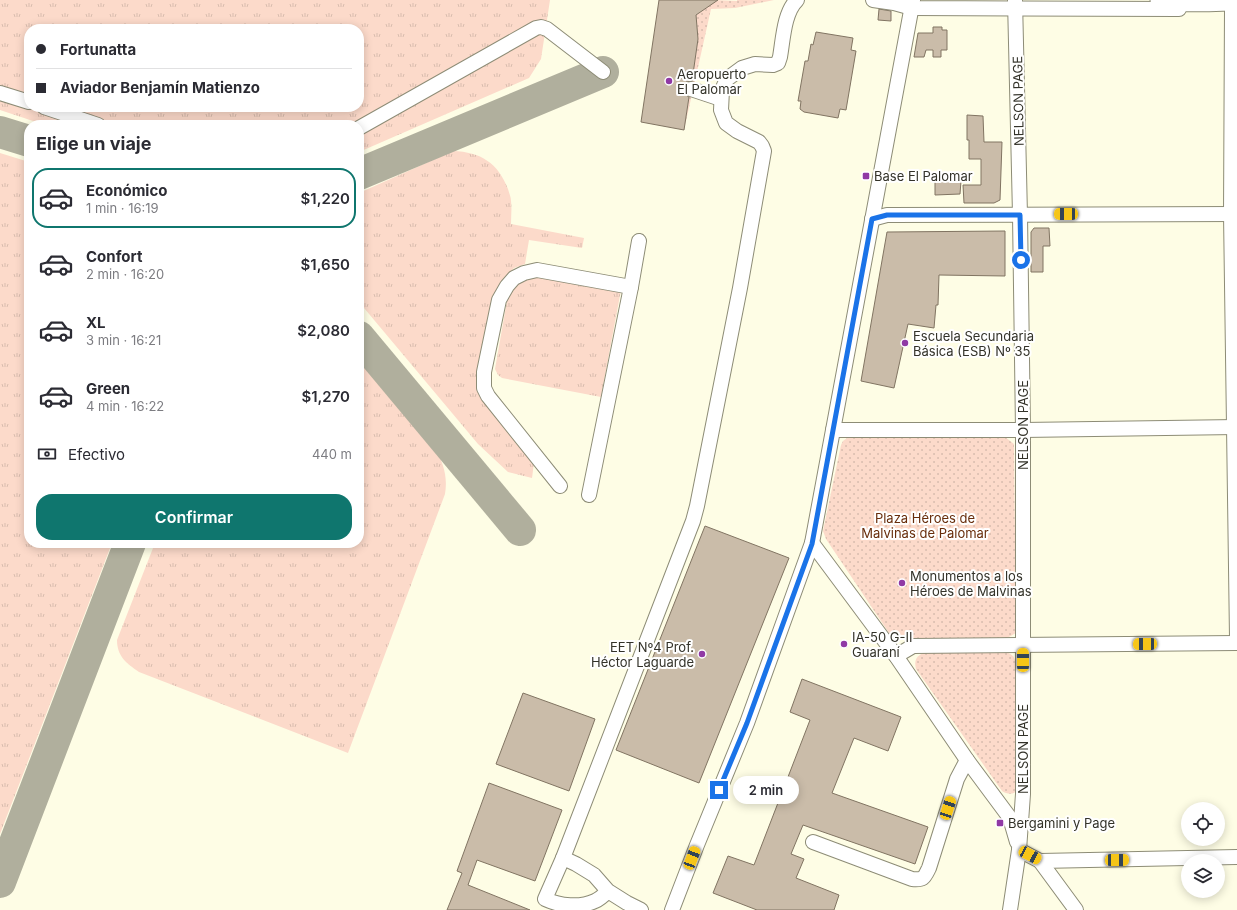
<!DOCTYPE html>
<html lang="es">
<meta charset="utf-8">
<style>
:root{--surface:#fff;--page:#f2f2f3;--text:#2b2b33;--muted:#7c7c81;--line:#e1e1e2;--accent:#0f766e}
body{margin:0;font-family:Inter,sans-serif;background:var(--page);color:var(--text);height:100vh;display:flex;flex-direction:column;font-size:15px;white-space:nowrap}
*{box-sizing:border-box;margin:0}
p{font-size:13px;color:var(--muted)}
.icon{flex:none;width:22px;height:22px;fill:none;stroke:currentColor;stroke-width:2;stroke-linecap:round;stroke-linejoin:round}
.map{position:relative;flex:1;overflow:hidden}
.drawer{position:absolute;left:24px;top:120px;width:340px;height:428px;display:flex;flex-direction:column;background:var(--surface);border-radius:16px;box-shadow:0 2px 10px #0003}
.drawer>*{flex:none}
.hud{position:absolute;left:24px;top:24px;width:340px;height:88px;border-radius:16px;box-shadow:0 2px 10px #0003;display:grid;align-content:center;height:88px;padding:0 12px;background:var(--surface)}
.tools{position:absolute;left:1181px;top:802px;display:grid;gap:8px}
.tools a{display:grid;place-items:center;width:44px;height:44px;border-radius:50%;background:var(--surface);box-shadow:0 2px 10px #0003;font-size:20px}
.end{position:absolute;width:18px;height:18px;margin:-9px;border:5px solid #1a73e8;background:#fff;box-shadow:0 0 0 2px #fff}
.from{border-radius:50%}
.bubble{position:absolute;height:28px;border-radius:14px;background:var(--surface);box-shadow:0 2px 10px #0003;font-size:13px;font-weight:600;line-height:28px;text-align:center}
.car{position:absolute;width:12px;height:24px;margin:-12px -6px;border-radius:5px;box-shadow:0 0 3px 1px #0007;background:linear-gradient(#f5c518 24%,#345 0 40%,#f5c518 0 76%,#345 0 86%,#f5c518 0)}
.hud b{display:flex;align-items:center;gap:14px;height:38px;font-size:15px}
.hud b+b{border-top:1px solid var(--line)}
.hud i{width:10px;height:10px;background:var(--text)}
ul{padding:0;list-style:none}
li{display:flex;align-items:center;gap:12px;height:60px;margin:0 8px 6px;padding:0 4px;border:2px solid transparent;border-radius:16px}
li div{flex:1}
li b{display:block;font-size:15px}
li em{font-style:normal;font-weight:600}
li.current{border-color:var(--accent)}
li>.icon{width:36px;height:36px;stroke-width:1.5}
h2{padding:0 12px;font-size:18px;line-height:48px}
.pay{display:flex;align-items:center;gap:10px;height:44px;padding:0 12px;font-size:15px}
.pay p{margin-inline-start:auto}
.cta{display:flex;gap:8px;margin-top:auto;padding:8px 12px}
.cta a{flex:1;height:46px;border-radius:16px;background:var(--accent);color:#fff;font-size:16px;font-weight:600;line-height:46px;text-align:center}
.map>svg:first-child{display:block}
.grass{fill:url(#grass-tufts);fill-rule:evenodd}
.park{fill:url(#park-dots)}
.lines{fill:none;stroke-linecap:round;stroke-linejoin:round}
.taxiway{stroke:#b0af9d;stroke-width:32}
.building{fill:#cabca9;stroke:#817462}
.minor-casing{stroke:#8d8c76;stroke-width:16}
.major-casing{stroke:#8d8c76;stroke-width:19}
.minor{stroke:#fff;stroke-width:14}
.major{stroke:#fff;stroke-width:17}
.route{stroke:#1a73e8;stroke-width:5}
.poi-dot{fill:#9039a5;stroke:#fff;stroke-width:1.5}
.labels{text-anchor:middle;dominant-baseline:central;stroke-width:4;stroke-linejoin:round;paint-order:stroke}
.poi-label{font-size:13px;fill:#333229;stroke:#fff;text-anchor:start}
.street-label{font-size:13px;fill:#333229;stroke:#fff}
.park-label{font-size:13px;fill:#682d0b;stroke:#fff}
</style>
<div class="map">
<svg width="1237" height="910" viewBox="0 0 1237 910">
<defs>
<pattern id="grass-tufts" width="24" height="20" patternUnits="userSpaceOnUse"><rect width="24" height="20" fill="#fcdaca"/><path d="M3 7l-1-3M5 7V3M7 7l1-3M15 17l-1-3M17 17v-4M19 17l1-3" fill="none" stroke="#d8bcae"/></pattern>
<pattern id="park-dots" width="8" height="8" patternUnits="userSpaceOnUse"><rect width="8" height="8" fill="#fcdaca"/><path d="M2 2h.1M6 6h.1" fill="none" stroke="#d8bcae" stroke-width="1.8" stroke-linecap="round"/></pattern>
</defs>
<rect width="100%" height="100%" fill="#fefde5"/>
<g class="grass">
<path d="M0,0H550L541,59L529,78L359,152V125H45L0,110ZM29,29H359V107H29Z"/>
<path d="M453,151C481,152 498,163 508,189C509,193 511,197 511,201C512,209 511,216 511,224L584,238L582,248L529,240L525,264L514,268L506,276L498,290L480,376L534,463L532,478L508,472L478,444L359,302V193Z"/>
<polygon points="0,153 29,162 29,543 112,543 0,834"/>
<polygon points="534,274 621,290 601,397 502,378 498,375 495,369 508,295 514,285"/>
<path d="M359,359L435,447C443,463 448,476 445,494L348,753L139,672C126,663 117,656 117,640L155,543H359Z"/>
</g>
<g class="park">
<polygon points="713,0 737,1 737,0 774,0 735,8 711,9 684,130 698,39 696,15 707,7"/>
<polygon points="850,436 1005,437 1014,444 1016,633 1007,638 897,638 891,636 826,539 823,531 841,445 843,441"/>
<path d="M1005,652C1013,654 1015,657 1016,665L1018,789C1014,795 1008,795 1002,791L916,669C914,660 916,657 923,653Z"/>
</g>
<g class="lines">
<g class="taxiway">
<polyline points="0,132 29,141"/>
<polyline points="359,174 603,72"/>
<polyline points="359,337 520,530"/>
<polyline points="0,882 130,543"/>
</g>
</g>
<g class="building">
<polygon points="659,0 718,0 696,15 698,39 692,81 686,82 683,87 683,90 684,94 689,97 684,130 641,122"/>
<polygon points="879,9 891,11 891,21 878,20"/>
<polygon points="933,27 942,27 942,30 947,30 947,50 941,50 941,57 933,57 933,50 926,50 924,57 914,57 918,33 933,33"/>
<polygon points="816,32 853,38 851,50 856,51 846,110 840,109 838,118 804,112 800,109 801,101 798,101 805,61 808,61 811,44 813,45"/>
<polygon points="967,115 983,116 984,142 1002,142 1000,200 994,203 964,203 963,185 981,185 981,159 969,159 969,140 967,140"/>
<polygon points="935,181 961,181 960,194 935,195"/>
<polygon points="1034,228 1049,228 1050,246 1043,246 1043,272 1031,272 1031,232"/>
<polygon points="1005,231 1005,276 939,275 938,305 936,305 934,328 908,324 894,388 861,381 887,232"/>
<polygon points="705,526 789,558 699,783 616,750"/>
<polygon points="802,679 901,717 888,751 854,738 832,793 928,827 915,864 803,825 791,854 804,859 796,878 839,895 834,910 757,910 713,893 728,856 754,865 810,720 790,712"/>
<polygon points="523,693 595,719 569,791 496,764"/>
<polygon points="489,783 562,810 535,881 477,860 468,885 530,910 447,910 462,873 457,871"/>
</g>
<g class="lines">
<g class="minor-casing">
<g id="minor">
<polyline points="873,0 894,3 912,8 1179,9"/>
<polyline points="1232,9 1231,214 1237,638"/>
<polyline points="691,89 721,99"/>
<polyline points="0,93 29,102"/>
<polyline points="44,107 98,125"/>
<polyline points="359,128 536,28 541,27 547,29 603,72"/>
<polyline points="872,219 887,215 1237,214"/>
<polyline points="833,430 1023,430 1237,427"/>
<polyline points="560,486 488,396 484,388 484,372 499,300 507,286 514,278 524,273 537,270 631,287"/>
<polyline points="589,495 631,287 639,241"/>
<polyline points="812,543 896,656 967,760 1010,818 1017,842"/>
<polyline points="896,656 913,646 1237,643"/>
<path d="M813,842L912,879C924,880 924,878 929,868L957,779L967,760"/>
<polyline points="1019,850 1040,861 1237,857"/>
<path d="M563,858L693,521L697,506L740,288L764,151L762,146L759,142L737,131L726,123L721,110L722,90L727,79L742,68L755,64L773,65L778,63L780,57C783,40 784,12 797,0"/>
<polyline points="1040,861 1076,910"/>
<path d="M608,891C604,895 600,899 595,901C580,908 560,906 545,899L563,858L576,864L594,875L608,891L627,903L641,910"/>
<polyline points="672,910 697,845 747,723 812,543 913,0"/>
<polyline points="1010,910 1019,850 1023,794 1023,430 1020,215 1015,0"/>
</g>
</g>
<g class="major-casing">
<path id="major" d="M1159,0C1184,5 1211,2 1237,2"/>
</g>
<use href="#minor" class="minor"/>
<use href="#major" class="major"/>
</g>
<g class="lines">
<polyline class="route" points="719,790 747,723 812,544 872,219 887,215 1020,215 1021,260"/>
</g>
<g class="poi-dot">
<circle cx="669" cy="81" r="4"/>
<rect x="862" y="172" width="8" height="8" rx="2"/>
<circle cx="905" cy="343" r="4"/>
<circle cx="902" cy="583" r="4"/>
<circle cx="844" cy="644" r="4"/>
<circle cx="702" cy="654" r="4"/>
<rect x="996" y="819" width="8" height="8" rx="2"/>
</g>
<g class="labels">
<g class="poi-label">
<text x="677" y="74">Aeropuerto<tspan x="677" dy="15">El Palomar</tspan></text>
<text x="874" y="176">Base El Palomar</text>
<text x="913" y="336">Escuela Secundaria<tspan x="913" dy="15">Básica (ESB) Nº 35</tspan></text>
<text x="910" y="576">Monumentos a los<tspan x="910" dy="15">Héroes de Malvinas</tspan></text>
<text x="852" y="637">IA-50 G-II<tspan x="852" dy="15">Guaraní</tspan></text>
<text x="694" y="647" text-anchor="end">EET Nº4 Prof.<tspan x="694" dy="15">Héctor Laguarde</tspan></text>
<text x="1008" y="823">Bergamini y Page</text>
</g>
<g class="street-label">
<text transform="translate(1018 101) rotate(-91)">NELSON PAGE</text>
<text transform="translate(1023 425) rotate(-90)">NELSON PAGE</text>
<text transform="translate(1023 749) rotate(-90)">NELSON PAGE</text>
</g>
<g class="park-label">
<text x="925" y="518">Plaza Héroes de<tspan x="925" dy="15">Malvinas de Palomar</tspan></text>
</g>
</g>
</svg>
<div class="tools">
<a><svg class="icon" aria-label="locate" viewBox="0 0 24 24"><circle cx="12" cy="12" r="6"/><path d="M12 2v4M12 18v4M2 12h4M18 12h4"/></svg></a>
<a><svg class="icon" aria-label="layers" viewBox="0 0 24 24"><path d="M12 4l9 5-9 5-9-5zM3 14l9 5 9-5"/></svg></a>
</div>
<i class="end from" style="left:1021px;top:260px"></i>
<i class="end" style="left:719px;top:790px"></i>
<div class="bubble" style="left:733px;top:776px;width:66px">2 min</div>
<i class="car" style="left:1066px;top:214px;rotate:270deg"></i>
<i class="car" style="left:1145px;top:644px;rotate:269deg"></i>
<i class="car" style="left:1023px;top:660px;rotate:0deg"></i>
<i class="car" style="left:948px;top:808px;rotate:18deg"></i>
<i class="car" style="left:1030px;top:855px;rotate:118deg"></i>
<i class="car" style="left:692px;top:858px;rotate:21deg"></i>
<i class="car" style="left:1117px;top:860px;rotate:89deg"></i>
<div class="hud">
<b><i class="from"></i>Fortunatta</b>
<b><i></i>Aviador Benjamín Matienzo</b>
</div>
<section class="drawer">
<h2>Elige un viaje</h2>
<ul>
<li class="current"><svg class="icon" aria-label="car" viewBox="0 0 24 24"><path d="M5 17H2v-5l4-1 3-4h7l3 4 3 1v5h-3M9 17h6M6 11h13"/><circle cx="7" cy="17" r="2"/><circle cx="17" cy="17" r="2"/></svg><div><b>Económico</b><p>1 min · 16:19</p></div><em>$1,220</em></li>
<li><svg class="icon" aria-label="car" viewBox="0 0 24 24"><path d="M5 17H2v-5l4-1 3-4h7l3 4 3 1v5h-3M9 17h6M6 11h13"/><circle cx="7" cy="17" r="2"/><circle cx="17" cy="17" r="2"/></svg><div><b>Confort</b><p>2 min · 16:20</p></div><em>$1,650</em></li>
<li><svg class="icon" aria-label="car" viewBox="0 0 24 24"><path d="M5 17H2v-5l4-1 3-4h7l3 4 3 1v5h-3M9 17h6M6 11h13"/><circle cx="7" cy="17" r="2"/><circle cx="17" cy="17" r="2"/></svg><div><b>XL</b><p>3 min · 16:21</p></div><em>$2,080</em></li>
<li><svg class="icon" aria-label="car" viewBox="0 0 24 24"><path d="M5 17H2v-5l4-1 3-4h7l3 4 3 1v5h-3M9 17h6M6 11h13"/><circle cx="7" cy="17" r="2"/><circle cx="17" cy="17" r="2"/></svg><div><b>Green</b><p>4 min · 16:22</p></div><em>$1,270</em></li>
</ul>
<div class="pay"><svg class="icon" aria-label="cash" viewBox="0 0 24 24"><path d="M3 7h18v10H3z"/><circle cx="12" cy="12" r="2"/></svg>Efectivo<p>440 m</p></div>
<div class="cta"><a>Confirmar</a></div>
</section>
</div>
